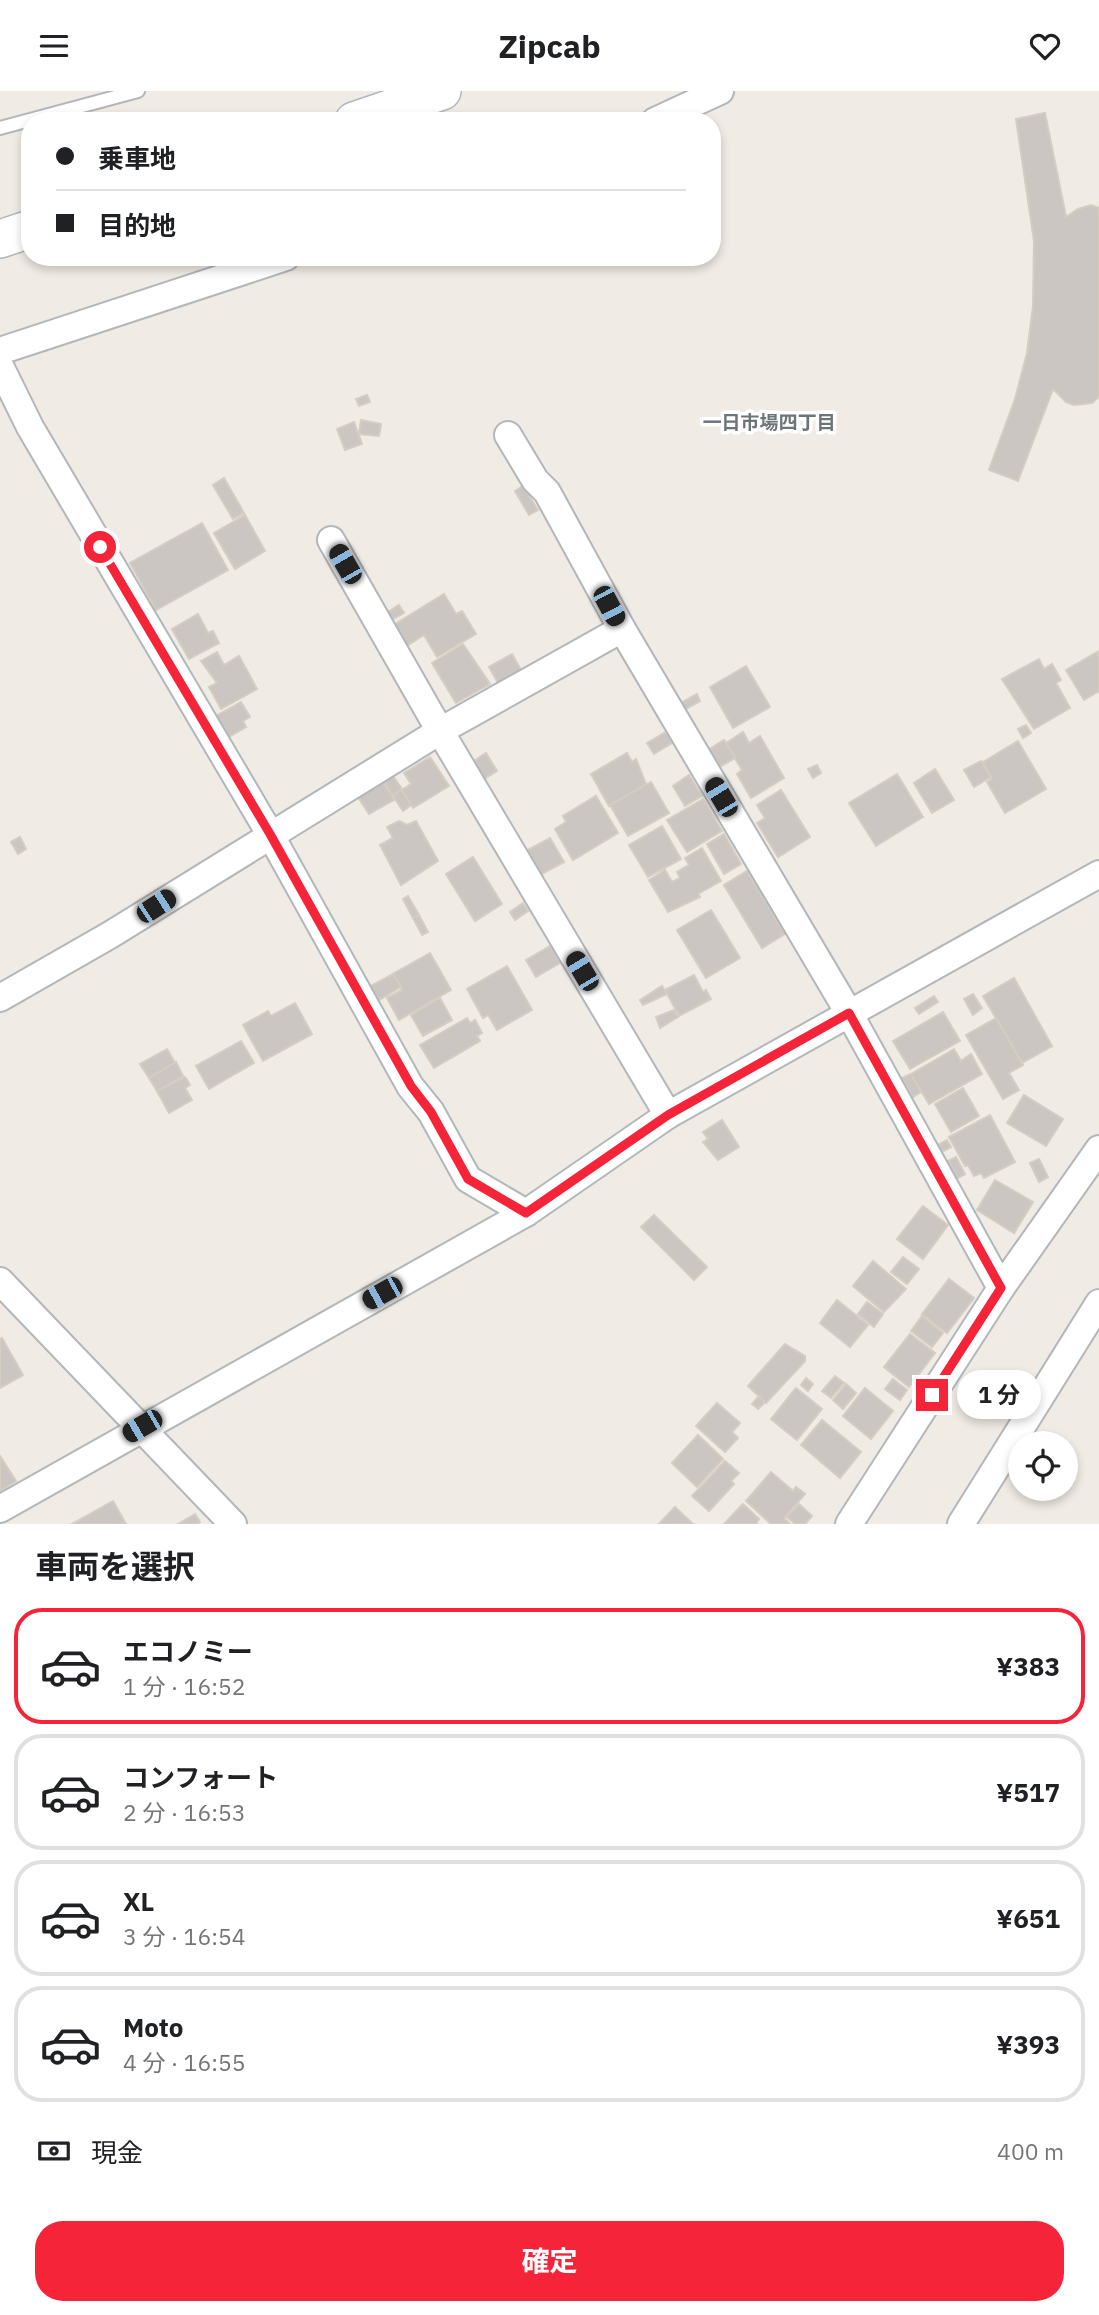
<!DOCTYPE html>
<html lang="ja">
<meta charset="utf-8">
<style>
:root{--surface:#fff;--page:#f6f6f6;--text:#202124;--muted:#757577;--line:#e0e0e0;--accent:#f62439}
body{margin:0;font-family:"IBM Plex Sans","Noto Sans JP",sans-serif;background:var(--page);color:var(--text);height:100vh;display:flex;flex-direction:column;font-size:26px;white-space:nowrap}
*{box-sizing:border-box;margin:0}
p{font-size:23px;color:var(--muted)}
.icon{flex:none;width:38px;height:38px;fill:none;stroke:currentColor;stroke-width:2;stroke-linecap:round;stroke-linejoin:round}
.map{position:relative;height:1433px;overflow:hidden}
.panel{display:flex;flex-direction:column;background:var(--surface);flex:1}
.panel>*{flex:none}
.guide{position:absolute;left:21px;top:21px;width:700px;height:154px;border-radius:28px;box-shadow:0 4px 10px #0003;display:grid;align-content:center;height:154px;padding:0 35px;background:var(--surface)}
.tools{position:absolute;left:1008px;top:1340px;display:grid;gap:14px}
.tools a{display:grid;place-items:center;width:70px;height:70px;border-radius:50%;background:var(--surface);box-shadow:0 4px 10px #0003;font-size:35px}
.end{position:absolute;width:32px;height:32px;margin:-16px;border:9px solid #f62439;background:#fff;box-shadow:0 0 0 4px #fff}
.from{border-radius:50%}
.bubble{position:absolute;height:49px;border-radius:24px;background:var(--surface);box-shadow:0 4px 10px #0003;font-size:23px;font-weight:700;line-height:49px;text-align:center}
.car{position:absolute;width:21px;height:42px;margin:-21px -10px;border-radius:9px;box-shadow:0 0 5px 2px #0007;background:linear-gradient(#222 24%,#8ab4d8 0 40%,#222 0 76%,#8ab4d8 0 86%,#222 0)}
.guide b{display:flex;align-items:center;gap:24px;height:66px;font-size:26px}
.guide b+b{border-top:2px solid var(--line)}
.guide i{width:18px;height:18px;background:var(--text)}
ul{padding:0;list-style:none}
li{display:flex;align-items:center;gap:21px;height:116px;margin:0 14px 10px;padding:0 21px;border:4px solid var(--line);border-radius:28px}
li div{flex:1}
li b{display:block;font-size:26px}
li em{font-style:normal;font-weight:700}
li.active{border-color:var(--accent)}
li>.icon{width:63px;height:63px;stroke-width:1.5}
h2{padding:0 35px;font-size:32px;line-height:84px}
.pay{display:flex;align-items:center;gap:18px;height:77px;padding:0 35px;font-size:26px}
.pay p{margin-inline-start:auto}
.cta{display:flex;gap:14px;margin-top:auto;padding:14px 35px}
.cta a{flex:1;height:80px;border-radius:28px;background:var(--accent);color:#fff;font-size:28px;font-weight:700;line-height:80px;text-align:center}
header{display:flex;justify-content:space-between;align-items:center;height:91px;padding:0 35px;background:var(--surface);font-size:32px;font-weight:700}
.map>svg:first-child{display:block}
.building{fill:#cbc6c1;stroke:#d5ccc2;stroke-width:2}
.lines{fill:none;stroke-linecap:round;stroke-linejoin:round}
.lane-casing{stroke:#b2b7ba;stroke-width:16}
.street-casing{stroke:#b2b7ba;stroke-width:30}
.secondary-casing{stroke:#b1b6bb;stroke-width:40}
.lane{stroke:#fff;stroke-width:12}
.street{stroke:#fff;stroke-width:26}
.secondary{stroke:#fff;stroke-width:37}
.route{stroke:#f62439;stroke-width:9}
.labels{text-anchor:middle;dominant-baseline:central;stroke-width:7;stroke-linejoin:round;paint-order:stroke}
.neighbourhood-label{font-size:19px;font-weight:bold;fill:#6d7578;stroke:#fff}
</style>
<header><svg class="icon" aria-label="menu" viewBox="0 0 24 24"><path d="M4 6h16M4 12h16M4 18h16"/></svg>Zipcab<svg class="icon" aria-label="heart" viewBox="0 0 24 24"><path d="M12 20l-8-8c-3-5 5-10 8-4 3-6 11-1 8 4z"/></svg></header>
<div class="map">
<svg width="1099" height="1433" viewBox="0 0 1099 1433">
<rect width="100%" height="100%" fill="#f0ebe4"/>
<g class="building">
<polygon points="1045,22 1066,126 1078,118 1091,114 1099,117 1099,306 1092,312 1074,314 1066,311 1053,298 1018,390 989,379 1015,308 1027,262 1033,215 1034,150 1016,28"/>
<polygon points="367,304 370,311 359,315 356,308"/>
<polygon points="361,329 381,333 379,345 359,343"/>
<polygon points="354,331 362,353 345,359 337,338"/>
<polygon points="224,387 244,422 233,428 213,394"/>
<polygon points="523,395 538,419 529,424 515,400"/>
<polygon points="245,424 265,460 235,478 214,442"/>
<polygon points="202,432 228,479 156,519 130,472"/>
<polygon points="444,503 456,523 462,520 476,543 437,566 424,544 405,556 392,535"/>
<polygon points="399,514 404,522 390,530 385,523"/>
<polygon points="198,523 208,542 213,540 219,552 189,568 172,538"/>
<polygon points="463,553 490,593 456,612 432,572"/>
<polygon points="1099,560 1099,600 1084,609 1066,579"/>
<polygon points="217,561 224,574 239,565 257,598 221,618 209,596 217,592 201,570"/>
<polygon points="512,563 521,579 498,592 489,576"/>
<polygon points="1039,568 1044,578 1052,573 1061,589 1056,592 1070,617 1034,638 1002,588"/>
<polygon points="746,575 770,616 733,637 710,596"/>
<polygon points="697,603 700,610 682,620 679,613"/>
<polygon points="241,611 250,626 243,630 246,636 227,647 214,626"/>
<polygon points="1026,634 1031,642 1023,647 1018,638"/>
<polygon points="666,641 672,652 654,663 647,652"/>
<polygon points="743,641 749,652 760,645 784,687 751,707 737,683 742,679 726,652"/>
<polygon points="724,649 735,667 718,677 708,659"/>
<polygon points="1018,650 1046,698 1005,722 987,691 992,688 983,671"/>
<polygon points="486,662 497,680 484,688 474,670"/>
<polygon points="627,662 632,671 636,668 646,693 609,715 591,683"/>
<polygon points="430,666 449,695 413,717 402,699 411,693 404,682"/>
<polygon points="981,670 991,686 974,696 964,679"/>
<polygon points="817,674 821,682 813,687 808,678"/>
<polygon points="935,678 954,709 932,722 914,692"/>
<polygon points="897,683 923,726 876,755 849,712"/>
<polygon points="689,684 702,705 685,715 673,695"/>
<polygon points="393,685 402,698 393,705 384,691"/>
<polygon points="383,691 394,709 369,723 358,706"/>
<polygon points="651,691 669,722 628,745 610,714"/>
<polygon points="401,698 411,714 403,720 393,705"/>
<polygon points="781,699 810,746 778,766 757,732 765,727 757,714"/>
<polygon points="596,705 618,742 573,769 555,738 566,731 563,725"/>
<polygon points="703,708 722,740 687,761 667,729"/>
<polygon points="399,730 407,734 416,730 438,770 401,794 380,754 393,747 387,736"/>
<polygon points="662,735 681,768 648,786 629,754"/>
<polygon points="724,743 741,773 724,783 707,753"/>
<polygon points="20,746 26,758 18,763 11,751"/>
<polygon points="550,747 564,771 540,784 526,760"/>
<polygon points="702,757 721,790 698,803 700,806 668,821 649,789 665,779 672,791 680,787 677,781 689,774 685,767"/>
<polygon points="473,766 502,813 475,830 446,783"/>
<polygon points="747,780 785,843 762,857 724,794"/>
<polygon points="408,805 419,824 413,827 403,808"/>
<polygon points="523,812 528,820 515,829 510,821"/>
<polygon points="711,819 740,867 706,887 677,839"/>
<polygon points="419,824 428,841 422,844 413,827"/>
<polygon points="550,855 560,872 536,886 526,869"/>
<polygon points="430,862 451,899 399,929 387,907 402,899 393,883"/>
<polygon points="507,875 532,919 497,939 488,924 483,927 467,898"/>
<polygon points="393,883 401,896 379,909 371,895"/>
<polygon points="694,884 703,901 706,899 711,908 679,925 665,899"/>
<polygon points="1014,887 1052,955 1022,972 983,905"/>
<polygon points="662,895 667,903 643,914 640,909"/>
<polygon points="973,903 982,917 973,924 964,908"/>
<polygon points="934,905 938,911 919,923 915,917"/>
<polygon points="440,907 452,929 423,945 411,924"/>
<polygon points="295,912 312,943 263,970 243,934 268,920 271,925"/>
<polygon points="674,919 678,926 660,937 656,926"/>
<polygon points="943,921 960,950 910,978 893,950"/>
<polygon points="467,927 470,932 475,929 482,942 477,945 480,950 434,977 420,954"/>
<polygon points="996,927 1023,974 1009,982 1019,999 1003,1008 966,944"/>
<polygon points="241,950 254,972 209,998 196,975"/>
<polygon points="167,958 175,972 149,987 140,973"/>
<polygon points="954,958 961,970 971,963 982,983 929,1013 911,983"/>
<polygon points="176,971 183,985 157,1000 149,987"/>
<polygon points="911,983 921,1001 913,1006 902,987"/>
<polygon points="185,986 190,994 185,997 192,1009 169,1022 157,1000"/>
<polygon points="963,997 979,1025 951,1041 935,1013"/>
<polygon points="1024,1004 1063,1028 1046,1055 1007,1032"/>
<polygon points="990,1024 1015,1071 984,1087 981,1082 974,1085 968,1074 965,1075 949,1046"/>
<polygon points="722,1029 739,1056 718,1069 703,1051 708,1048 703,1041"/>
<polygon points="947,1049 951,1056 942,1061 938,1054"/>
<polygon points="956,1066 965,1083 958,1087 948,1070"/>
<polygon points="1039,1068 1048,1086 1039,1091 1030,1072"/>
<polygon points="995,1089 1033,1111 1014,1142 977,1119"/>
<polygon points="923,1115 948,1134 923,1168 897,1148"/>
<polygon points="654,1124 707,1176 694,1189 641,1136"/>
<polygon points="903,1166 919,1178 907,1193 891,1181"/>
<polygon points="873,1170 906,1198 884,1221 853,1195"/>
<polygon points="949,1188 974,1207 947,1242 922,1223"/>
<polygon points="837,1209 868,1234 850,1256 820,1232"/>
<polygon points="867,1211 883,1223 874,1236 858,1223"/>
<polygon points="922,1225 943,1242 932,1256 911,1240"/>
<polygon points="910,1243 935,1262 909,1296 884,1276"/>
<polygon points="2,1247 23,1284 0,1297 0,1248"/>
<polygon points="785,1253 805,1265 805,1270 766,1312 748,1295"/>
<polygon points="835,1285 844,1292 831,1307 822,1300"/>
<polygon points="806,1287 813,1293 808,1300 801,1294"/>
<polygon points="893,1288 907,1299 900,1309 885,1298"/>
<polygon points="846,1293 856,1302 843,1318 833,1309"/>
<polygon points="796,1297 822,1318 797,1349 771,1328"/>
<polygon points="865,1297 893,1320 871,1348 843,1325"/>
<polygon points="759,1305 765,1311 758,1318 752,1313"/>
<polygon points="717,1312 740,1332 732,1341 738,1347 725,1361 696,1335"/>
<polygon points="822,1329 861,1361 840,1387 801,1354"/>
<polygon points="698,1344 723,1368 697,1396 672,1372"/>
<polygon points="0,1365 16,1390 0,1400"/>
<polygon points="725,1370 739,1382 731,1390 734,1393 709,1420 692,1405"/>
<polygon points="771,1381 793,1400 796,1396 805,1403 784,1427 790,1433 771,1433 746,1410"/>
<polygon points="113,1410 126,1433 72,1433"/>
<polygon points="743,1413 759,1428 756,1433 724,1433"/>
<polygon points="799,1413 812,1425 805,1433 795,1433 787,1426"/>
<polygon points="675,1416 693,1433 659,1433"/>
<polygon points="195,1423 200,1431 197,1433 178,1433"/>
</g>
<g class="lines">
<g class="lane-casing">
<polyline id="lane" points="0,37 138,0"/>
</g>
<g class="street-casing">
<g id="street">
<polyline points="655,30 720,0"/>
<polyline points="0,260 286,166"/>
<polyline points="0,275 30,336 270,743 410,995 431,1021 468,1088 526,1122"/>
<polyline points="508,344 535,389 547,401 622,538 849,922 1001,1197"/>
<polyline points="622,538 440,640 668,1024"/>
<polyline points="0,907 110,844 440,640 331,449"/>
<polyline points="0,1190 233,1433"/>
<polyline points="0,1418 526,1122 668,1024 1099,783"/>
<polyline points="849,1433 1001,1197 1099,1058"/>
<polyline points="961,1433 1099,1212"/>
</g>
</g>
<g class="secondary-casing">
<g id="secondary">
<polyline points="354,30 442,0"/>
<polyline points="0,148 30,138"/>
</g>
</g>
<use href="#lane" class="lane"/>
<use href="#street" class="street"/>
<use href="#secondary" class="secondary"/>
</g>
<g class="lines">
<polyline class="route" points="100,456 270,743 411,995 431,1021 468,1088 526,1122 668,1024 849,922 1001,1197 932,1304"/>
</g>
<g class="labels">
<g class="neighbourhood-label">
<text x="769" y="331">一日市場四丁目</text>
</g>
</g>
</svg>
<div class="tools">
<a><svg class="icon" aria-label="locate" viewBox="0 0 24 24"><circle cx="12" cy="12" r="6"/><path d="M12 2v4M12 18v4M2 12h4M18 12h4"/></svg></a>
</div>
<i class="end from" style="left:100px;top:456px"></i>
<i class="end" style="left:932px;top:1304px"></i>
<div class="bubble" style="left:957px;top:1279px;width:84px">1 分</div>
<i class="car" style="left:345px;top:473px;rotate:330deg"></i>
<i class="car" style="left:609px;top:515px;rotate:152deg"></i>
<i class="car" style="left:721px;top:706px;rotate:329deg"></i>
<i class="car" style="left:156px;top:815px;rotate:57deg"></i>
<i class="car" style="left:582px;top:880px;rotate:329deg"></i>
<i class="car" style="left:382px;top:1202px;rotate:241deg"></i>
<i class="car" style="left:142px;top:1335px;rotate:240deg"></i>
<div class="guide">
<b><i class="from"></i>乗車地</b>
<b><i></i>目的地</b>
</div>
</div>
<section class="panel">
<h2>車両を選択</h2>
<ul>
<li class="active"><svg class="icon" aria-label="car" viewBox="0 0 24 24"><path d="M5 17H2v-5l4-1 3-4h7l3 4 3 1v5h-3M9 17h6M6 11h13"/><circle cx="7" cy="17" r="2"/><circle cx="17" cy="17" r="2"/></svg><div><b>エコノミー</b><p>1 分 · 16:52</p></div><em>¥383</em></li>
<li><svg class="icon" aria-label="car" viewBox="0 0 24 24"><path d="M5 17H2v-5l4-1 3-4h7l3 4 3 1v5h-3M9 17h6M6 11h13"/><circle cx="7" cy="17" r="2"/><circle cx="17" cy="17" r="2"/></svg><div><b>コンフォート</b><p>2 分 · 16:53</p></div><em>¥517</em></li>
<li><svg class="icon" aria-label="car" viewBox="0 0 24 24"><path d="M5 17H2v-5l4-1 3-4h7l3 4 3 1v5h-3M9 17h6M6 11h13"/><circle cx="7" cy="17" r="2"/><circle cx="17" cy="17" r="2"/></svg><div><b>XL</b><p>3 分 · 16:54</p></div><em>¥651</em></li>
<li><svg class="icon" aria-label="car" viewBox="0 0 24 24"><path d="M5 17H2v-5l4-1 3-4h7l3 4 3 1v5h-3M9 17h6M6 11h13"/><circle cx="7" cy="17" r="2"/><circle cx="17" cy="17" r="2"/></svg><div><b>Moto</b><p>4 分 · 16:55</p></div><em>¥393</em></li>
</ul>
<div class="pay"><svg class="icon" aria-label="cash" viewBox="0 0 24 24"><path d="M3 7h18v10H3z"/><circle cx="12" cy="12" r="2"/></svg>現金<p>400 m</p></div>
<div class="cta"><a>確定</a></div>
</section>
